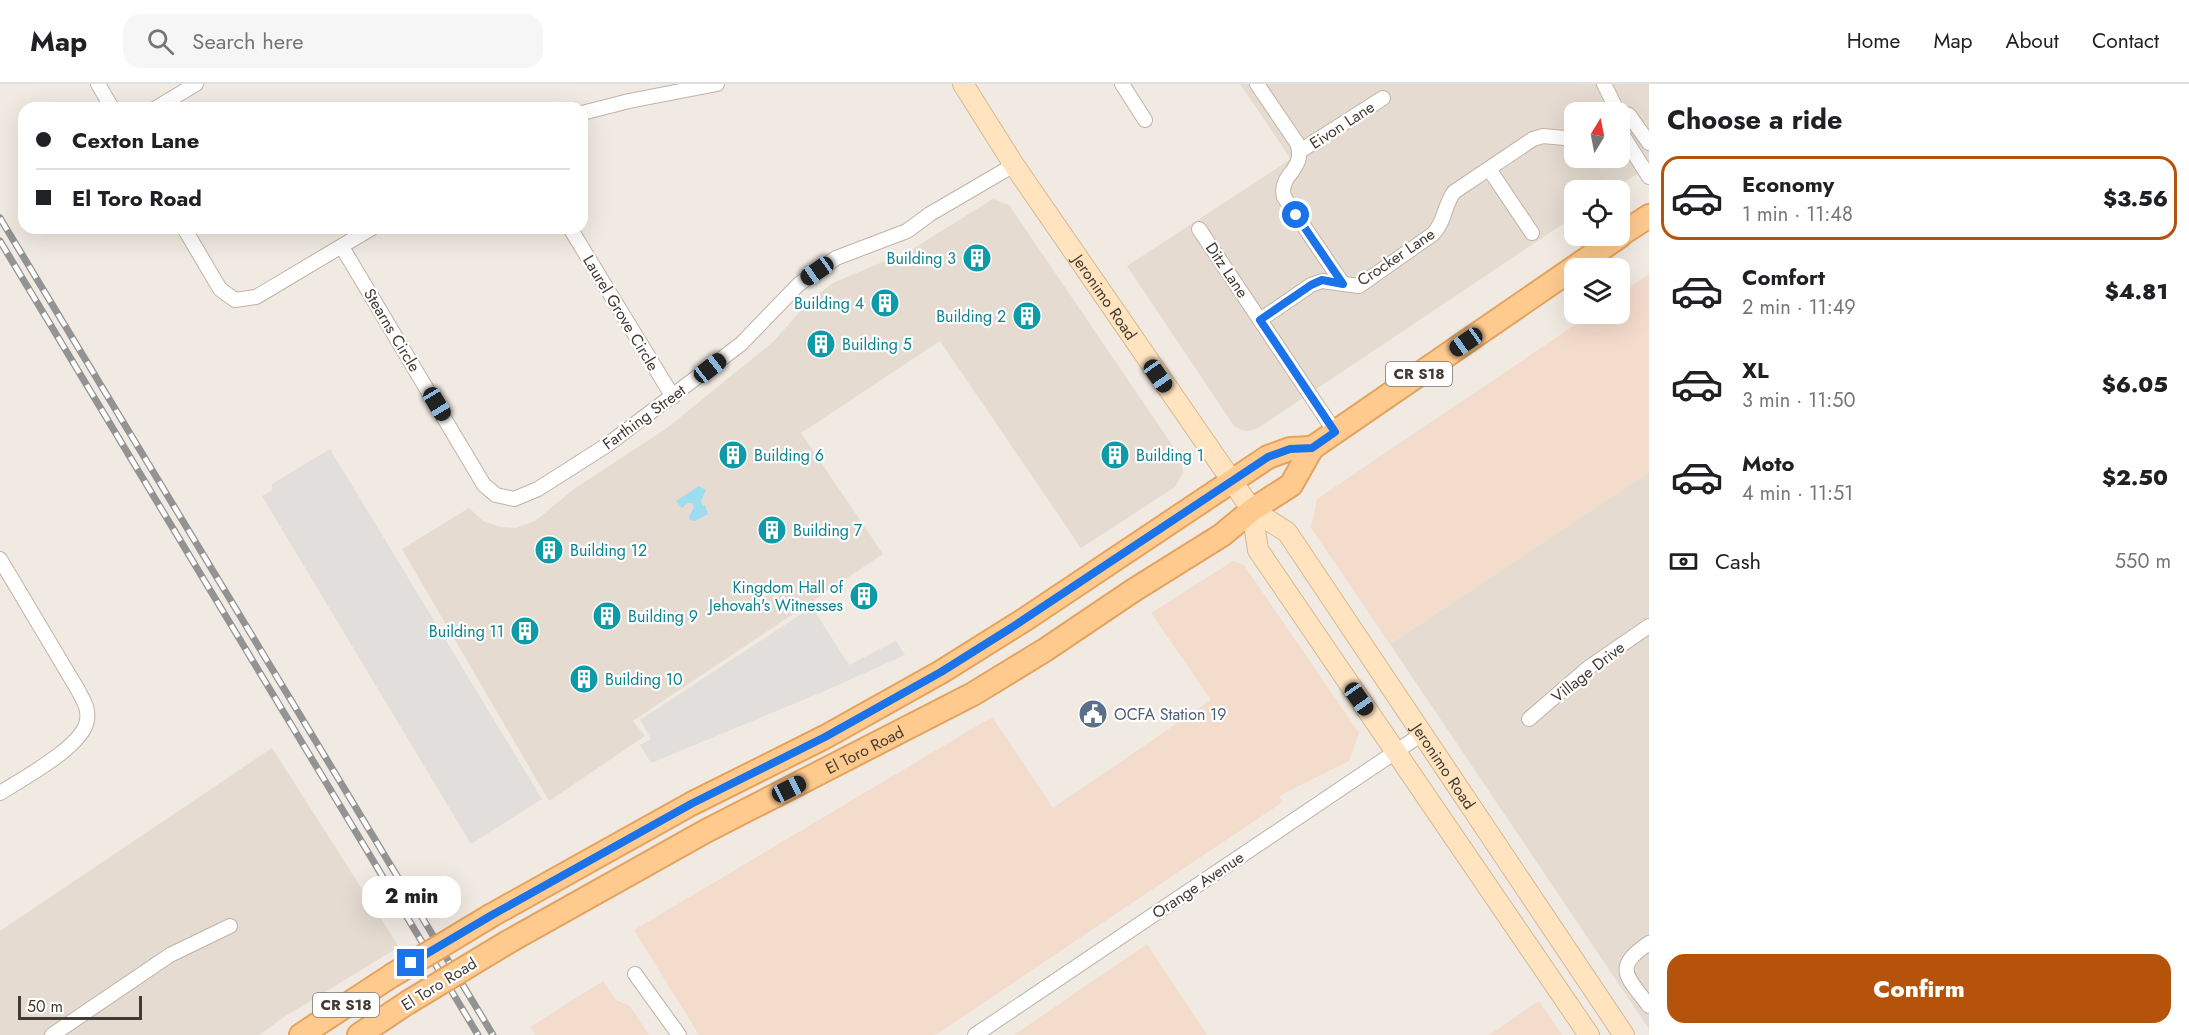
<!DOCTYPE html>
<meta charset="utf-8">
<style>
:root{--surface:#fff;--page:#f6f6f6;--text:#202124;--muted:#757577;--line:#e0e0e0;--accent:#b45309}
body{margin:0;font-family:Jost,sans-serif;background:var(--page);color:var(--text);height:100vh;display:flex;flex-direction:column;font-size:22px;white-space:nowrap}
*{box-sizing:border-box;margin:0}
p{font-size:20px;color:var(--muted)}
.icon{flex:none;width:33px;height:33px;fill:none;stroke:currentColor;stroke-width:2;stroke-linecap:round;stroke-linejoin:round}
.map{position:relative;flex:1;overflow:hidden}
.details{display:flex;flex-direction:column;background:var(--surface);width:540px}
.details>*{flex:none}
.guide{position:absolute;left:18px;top:18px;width:570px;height:132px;border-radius:18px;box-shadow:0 6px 24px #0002;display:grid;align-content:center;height:132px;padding:0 18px;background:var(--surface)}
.needle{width:39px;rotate:10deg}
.fabs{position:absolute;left:1564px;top:18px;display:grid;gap:12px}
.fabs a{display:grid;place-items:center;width:66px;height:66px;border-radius:12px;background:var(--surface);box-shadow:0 6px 24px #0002;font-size:30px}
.scale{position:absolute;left:18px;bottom:15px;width:124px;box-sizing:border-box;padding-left:6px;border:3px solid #433a33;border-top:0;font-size:16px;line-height:21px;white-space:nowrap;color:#433a33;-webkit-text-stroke:4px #fff;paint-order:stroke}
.end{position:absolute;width:27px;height:27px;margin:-14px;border:8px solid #1a73e8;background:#fff;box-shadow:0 0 0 3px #fff}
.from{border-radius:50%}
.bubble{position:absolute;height:42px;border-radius:18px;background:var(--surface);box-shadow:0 6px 24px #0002;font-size:20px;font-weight:800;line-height:42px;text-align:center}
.car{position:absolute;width:18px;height:36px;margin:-18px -9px;border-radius:8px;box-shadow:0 0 4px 2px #0007;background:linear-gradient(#222 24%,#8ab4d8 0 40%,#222 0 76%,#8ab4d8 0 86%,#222 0)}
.guide b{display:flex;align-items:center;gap:21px;height:57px;font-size:22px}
.guide b+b{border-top:2px solid var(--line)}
.guide i{width:15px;height:15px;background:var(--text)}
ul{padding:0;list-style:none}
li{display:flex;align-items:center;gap:18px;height:84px;margin:0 12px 9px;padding:0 6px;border:3px solid transparent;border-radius:18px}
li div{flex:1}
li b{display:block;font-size:22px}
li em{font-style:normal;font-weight:800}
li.on{border-color:var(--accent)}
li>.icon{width:54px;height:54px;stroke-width:1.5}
h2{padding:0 18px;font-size:27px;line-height:72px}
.pay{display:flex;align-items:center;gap:15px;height:66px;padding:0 18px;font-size:22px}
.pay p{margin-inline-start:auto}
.button{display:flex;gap:12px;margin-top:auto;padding:12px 18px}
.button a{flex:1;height:69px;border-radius:18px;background:var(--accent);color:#fff;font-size:24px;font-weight:800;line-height:69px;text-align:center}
header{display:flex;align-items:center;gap:36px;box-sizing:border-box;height:84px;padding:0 30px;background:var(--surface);border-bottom:2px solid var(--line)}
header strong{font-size:28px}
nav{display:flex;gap:33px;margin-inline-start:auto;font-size:21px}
.search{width:420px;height:54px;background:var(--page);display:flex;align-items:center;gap:15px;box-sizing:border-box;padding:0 21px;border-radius:18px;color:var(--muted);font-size:22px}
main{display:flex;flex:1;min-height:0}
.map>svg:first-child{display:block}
.residential{fill:#e5dbd0;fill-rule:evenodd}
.commercial{fill:#f4dccc}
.parking{fill:#e2dedb}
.water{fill:#9dddf0}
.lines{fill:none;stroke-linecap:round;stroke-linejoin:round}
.street-casing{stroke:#c0b3a8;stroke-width:16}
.secondary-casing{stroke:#d5b893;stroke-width:22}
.primary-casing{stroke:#e4a35e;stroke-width:26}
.street{stroke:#fff;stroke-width:14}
.secondary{stroke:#ffe4bf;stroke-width:20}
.primary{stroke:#ffca8e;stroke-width:22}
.rail-casing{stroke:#939393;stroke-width:7}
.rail{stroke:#fff;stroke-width:4.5;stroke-dasharray:14;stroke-linecap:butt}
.primary-bridge-casing{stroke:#e4a35e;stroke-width:26;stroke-linecap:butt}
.primary-bridge{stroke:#ffca8e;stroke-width:22}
.route{stroke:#1a73e8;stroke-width:8}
.labels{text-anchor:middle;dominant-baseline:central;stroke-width:4.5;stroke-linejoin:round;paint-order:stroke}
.shield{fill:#fff;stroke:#7b7570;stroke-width:1.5}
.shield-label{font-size:15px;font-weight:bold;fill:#433a33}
.street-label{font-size:16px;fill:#433a33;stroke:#fff}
.culture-label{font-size:16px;fill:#0d838f;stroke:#fff;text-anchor:start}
.service-label{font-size:16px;fill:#4e5e75;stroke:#fff;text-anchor:start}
</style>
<header>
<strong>Map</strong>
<div class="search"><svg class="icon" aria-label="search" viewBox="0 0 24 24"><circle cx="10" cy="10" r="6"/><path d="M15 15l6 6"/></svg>Search here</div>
<nav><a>Home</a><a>Map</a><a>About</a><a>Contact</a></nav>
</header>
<main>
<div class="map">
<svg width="1649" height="951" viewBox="0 0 1649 951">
<rect width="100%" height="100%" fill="#f1eae2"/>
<g class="residential">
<path d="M1240,0H1649V82L1613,106H1575V132L1258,344L1249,347L1241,346L1234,342L1127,182L1291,75ZM1575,28H1620V74H1575Z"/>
<polygon points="993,115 1009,121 1181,374 1183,388 1175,403 1081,464 940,257 801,349 883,470 633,637 645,652 549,717 402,465 469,424 483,437 500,443 516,444 535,437 574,405 667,344 774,257 810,216 833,199 911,166"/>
<polygon points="1649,388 1649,945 1390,560"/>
<polygon points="272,664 399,863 284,933 259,951 0,951 0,847"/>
</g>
<g class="commercial">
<polygon points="1649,190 1649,388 1390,560 1311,444 1317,415 1591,230 1620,230 1620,210"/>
<polygon points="1233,477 1244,481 1359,649 1349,677 1279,712 1283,718 935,951 699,951 634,846 992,633 1053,724 1211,616 1151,529"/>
<polygon points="1147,860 1207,951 1014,951"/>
<polygon points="603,897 616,916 630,922 649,951 536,951 530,943"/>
<polygon points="1539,917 1562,951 1489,951"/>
</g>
<g class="parking">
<polygon points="330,365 542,715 471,760 262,412 272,406 272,400"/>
<polygon points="812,523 849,581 896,557 905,571 820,609 651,679 640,661 651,655 640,636"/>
</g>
<polygon class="water" points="699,402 706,406 701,417 703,422 705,421 708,430 695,437 690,436 689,432 694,423 692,419 687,419 682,424 676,417"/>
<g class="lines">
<g class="street-casing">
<g id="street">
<polyline points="98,0 112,24"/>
<polyline points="1122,0 1145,36"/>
<path d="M1257,0L1297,59C1307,87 1278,89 1284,113L1343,200"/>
<polyline points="1604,0 1618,28"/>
<polyline points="156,24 196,0"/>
<polyline points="1618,27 1629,31 1649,59"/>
<polyline points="582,29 629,17 717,0"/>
<polyline points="1620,47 1649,93"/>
<polyline points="1300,67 1383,14"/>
<polyline points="1489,85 1532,149"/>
<polyline points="184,144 220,205 235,216 256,213 372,144"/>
<polyline points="570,144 673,313"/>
<polyline points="1199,145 1335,348"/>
<polyline points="342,163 484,401 496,411 514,415 538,405 607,361 741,260 799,200 836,174 907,147 930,130 1014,81"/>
<path d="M1260,236L1311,201L1322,197L1359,202L1433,150C1445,138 1444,121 1454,108L1533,55L1543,52L1575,55"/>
<path d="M0,475L78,606C83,616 89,624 87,636C84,662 22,695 0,709"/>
<polyline points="1529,635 1588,584 1649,542"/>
<path d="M1649,859C1612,884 1627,892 1649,922"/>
<polyline points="635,890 679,951"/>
<polyline points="52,951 170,871 230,842"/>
<polyline points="975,951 1422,650"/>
</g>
</g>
<g class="secondary-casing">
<g id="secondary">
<path id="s1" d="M963,0L1014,81L1252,426L1287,448L1624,951"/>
<polyline points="1252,426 1258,466 1589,951"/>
</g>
</g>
<g class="primary-casing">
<g id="primary">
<polyline points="1620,151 1649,132"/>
<polyline points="492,831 691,720 825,653 941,588 1024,536 1268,373 1290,365 1312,364"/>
<path id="s2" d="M508,858L706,747L973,610L1045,566L1134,506L1222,451L1252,426L1291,401L1312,364L1620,152"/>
<polyline points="301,951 391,892"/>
<polyline points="359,951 407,919"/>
</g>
</g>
<use href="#street" class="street"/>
<use href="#secondary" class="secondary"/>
<use href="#primary" class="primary"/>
<g class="rail-casing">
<g id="rail">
<polyline points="0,134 493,951"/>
<polyline points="0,157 478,951"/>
</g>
</g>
<use href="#rail" class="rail"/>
<g class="primary-bridge-casing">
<g id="primary-bridge">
<polyline points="391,892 492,831"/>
<polyline points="407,919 508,858"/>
</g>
</g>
<use href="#primary-bridge" class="primary-bridge"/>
</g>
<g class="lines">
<polyline class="route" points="411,879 492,831 691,720 825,653 941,588 1011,544 1268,373 1290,365 1312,364 1335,348 1260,236 1311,201 1322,196 1343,200 1296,131"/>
</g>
<defs>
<g id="building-disc" transform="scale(1.5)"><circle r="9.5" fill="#0f9aa8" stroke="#fff"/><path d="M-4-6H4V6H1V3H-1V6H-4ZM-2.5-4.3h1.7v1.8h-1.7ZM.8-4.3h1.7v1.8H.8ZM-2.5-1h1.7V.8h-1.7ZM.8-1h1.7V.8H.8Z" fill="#fff"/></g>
<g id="civic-disc" transform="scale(1.5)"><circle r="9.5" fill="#5c6f8a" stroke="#fff"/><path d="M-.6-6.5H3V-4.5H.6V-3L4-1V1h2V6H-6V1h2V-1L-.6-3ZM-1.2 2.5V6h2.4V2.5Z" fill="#fff"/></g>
</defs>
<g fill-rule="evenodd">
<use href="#building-disc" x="977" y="174"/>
<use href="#building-disc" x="885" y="219"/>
<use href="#building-disc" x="1027" y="232"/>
<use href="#building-disc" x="821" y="260"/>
<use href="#building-disc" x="733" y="371"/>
<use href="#building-disc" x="1115" y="371"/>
<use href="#building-disc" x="772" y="446"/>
<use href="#building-disc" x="549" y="466"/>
<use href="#building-disc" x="864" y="512"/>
<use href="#building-disc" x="607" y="532"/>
<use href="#building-disc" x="525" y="547"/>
<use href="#building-disc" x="584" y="595"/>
<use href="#civic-disc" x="1093" y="630"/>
</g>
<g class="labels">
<g class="shield">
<rect x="1386" y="278" width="66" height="24" rx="4.5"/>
<rect x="313" y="909" width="66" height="24" rx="4.5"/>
</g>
<g class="shield-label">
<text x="1419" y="290">CR S18</text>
<text x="346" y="921">CR S18</text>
</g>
<g class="street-label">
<text transform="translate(1342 41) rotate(-33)">Eivon Lane</text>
<text transform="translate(1396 173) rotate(-34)">Crocker Lane</text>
<text transform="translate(1227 186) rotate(56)">Ditz Lane</text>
<text stroke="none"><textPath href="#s1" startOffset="256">Jeronimo Road</textPath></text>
<text transform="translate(621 229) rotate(59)">Laurel Grove Circle</text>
<text transform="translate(392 246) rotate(59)">Stearns Circle</text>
<text transform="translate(644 333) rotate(-36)">Farthing Street</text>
<text transform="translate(1588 588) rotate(-38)">Village Drive</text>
<text stroke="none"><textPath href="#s2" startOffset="405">El Toro Road</textPath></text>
<text stroke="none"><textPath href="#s1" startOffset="838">Jeronimo Road</textPath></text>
<text transform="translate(1198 801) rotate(-34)">Orange Avenue</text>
<text transform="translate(439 900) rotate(-32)">El Toro Road</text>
</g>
<g class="culture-label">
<text x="956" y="174" text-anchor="end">Building 3</text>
<text x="864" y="219" text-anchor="end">Building 4</text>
<text x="1006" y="232" text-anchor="end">Building 2</text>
<text x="842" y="260">Building 5</text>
<text x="754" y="371">Building 6</text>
<text x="1136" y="371">Building 1</text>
<text x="793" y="446">Building 7</text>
<text x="570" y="466">Building 12</text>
<text x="843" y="503" text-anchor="end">Kingdom Hall of<tspan x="843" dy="18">Jehovah's Witnesses</tspan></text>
<text x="628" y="532">Building 9</text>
<text x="504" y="547" text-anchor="end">Building 11</text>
<text x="605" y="595">Building 10</text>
</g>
<g class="service-label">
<text x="1114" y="630">OCFA Station 19</text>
</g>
</g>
</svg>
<div class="fabs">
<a><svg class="needle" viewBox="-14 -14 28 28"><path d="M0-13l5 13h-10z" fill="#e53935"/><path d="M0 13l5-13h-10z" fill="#757577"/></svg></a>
<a><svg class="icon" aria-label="locate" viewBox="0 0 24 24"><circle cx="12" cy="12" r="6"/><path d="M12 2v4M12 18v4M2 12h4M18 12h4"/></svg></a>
<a><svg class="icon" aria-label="layers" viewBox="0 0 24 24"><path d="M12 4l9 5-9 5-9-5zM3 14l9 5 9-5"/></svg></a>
</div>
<div class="scale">50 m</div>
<i class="end from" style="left:1296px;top:131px"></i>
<i class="end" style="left:411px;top:879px"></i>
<div class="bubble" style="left:362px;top:792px;width:99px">2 min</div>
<i class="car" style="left:817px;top:187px;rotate:235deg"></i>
<i class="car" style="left:1466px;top:258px;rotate:235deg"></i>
<i class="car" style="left:710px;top:284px;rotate:52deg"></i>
<i class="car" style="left:1158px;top:292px;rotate:145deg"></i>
<i class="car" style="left:437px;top:320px;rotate:149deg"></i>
<i class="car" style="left:1359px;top:615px;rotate:145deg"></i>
<i class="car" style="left:789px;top:705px;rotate:63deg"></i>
<div class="guide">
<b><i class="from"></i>Cexton Lane</b>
<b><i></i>El Toro Road</b>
</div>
</div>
<section class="details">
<h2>Choose a ride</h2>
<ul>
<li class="on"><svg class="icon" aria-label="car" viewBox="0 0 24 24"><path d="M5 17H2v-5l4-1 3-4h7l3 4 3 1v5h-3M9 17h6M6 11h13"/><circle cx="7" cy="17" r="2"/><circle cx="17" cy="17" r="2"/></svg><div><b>Economy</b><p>1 min · 11:48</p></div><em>$3.56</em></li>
<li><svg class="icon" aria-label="car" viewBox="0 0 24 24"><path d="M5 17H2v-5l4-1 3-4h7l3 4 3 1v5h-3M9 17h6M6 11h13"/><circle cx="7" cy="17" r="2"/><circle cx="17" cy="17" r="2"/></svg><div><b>Comfort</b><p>2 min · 11:49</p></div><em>$4.81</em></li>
<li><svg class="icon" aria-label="car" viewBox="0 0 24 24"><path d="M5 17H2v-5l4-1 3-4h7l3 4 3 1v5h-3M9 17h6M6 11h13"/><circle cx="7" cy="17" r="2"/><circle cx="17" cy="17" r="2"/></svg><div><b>XL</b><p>3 min · 11:50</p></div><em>$6.05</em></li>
<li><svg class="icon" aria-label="car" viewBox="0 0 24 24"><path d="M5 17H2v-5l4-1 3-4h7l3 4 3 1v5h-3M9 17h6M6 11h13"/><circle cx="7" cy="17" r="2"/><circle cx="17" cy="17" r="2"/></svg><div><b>Moto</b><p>4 min · 11:51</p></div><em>$2.50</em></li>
</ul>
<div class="pay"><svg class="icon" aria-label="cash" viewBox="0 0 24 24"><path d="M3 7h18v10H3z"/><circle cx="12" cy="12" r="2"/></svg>Cash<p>550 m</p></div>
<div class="button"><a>Confirm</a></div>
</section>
</main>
